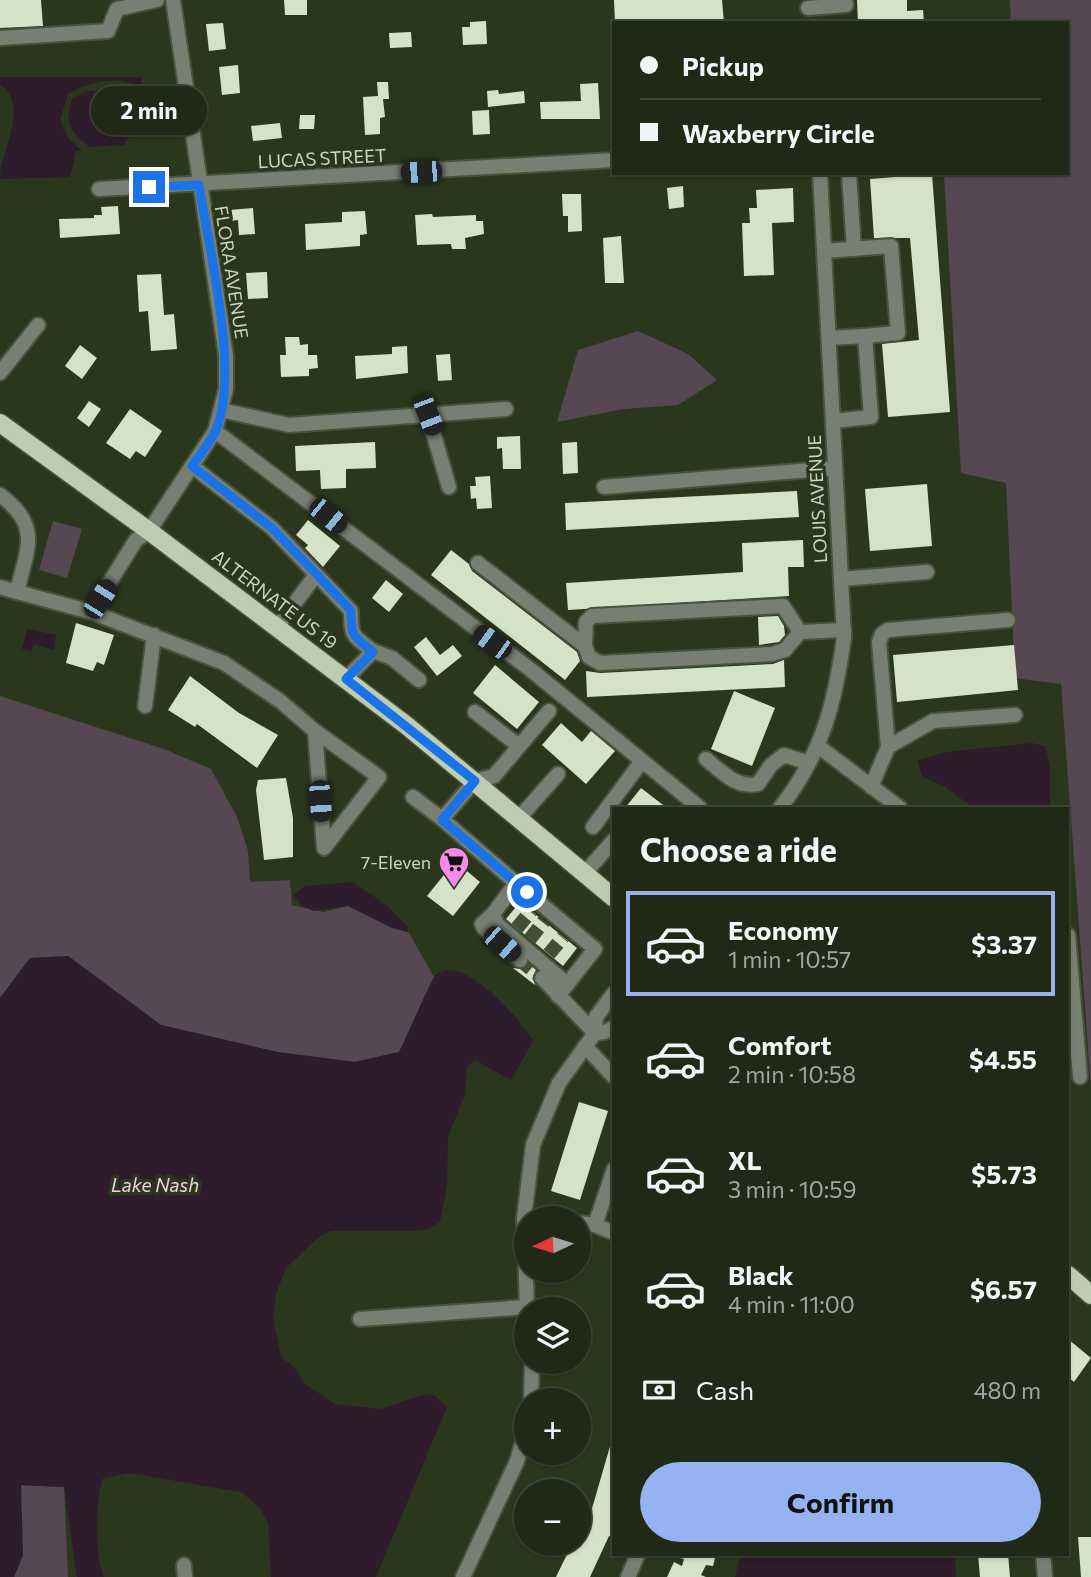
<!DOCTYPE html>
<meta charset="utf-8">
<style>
:root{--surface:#202916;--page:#28311f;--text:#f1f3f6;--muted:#a2a6a1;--line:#3d4535;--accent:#95b2f1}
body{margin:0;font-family:Commissioner,sans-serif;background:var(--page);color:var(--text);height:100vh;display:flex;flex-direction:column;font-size:26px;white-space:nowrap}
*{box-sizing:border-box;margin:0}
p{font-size:23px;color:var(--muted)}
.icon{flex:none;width:38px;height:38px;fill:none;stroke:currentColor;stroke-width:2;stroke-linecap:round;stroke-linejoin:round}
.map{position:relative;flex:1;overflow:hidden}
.details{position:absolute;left:612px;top:807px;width:457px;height:749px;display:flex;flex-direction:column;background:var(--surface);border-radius:0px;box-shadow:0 2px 5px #0004,0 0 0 2px var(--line)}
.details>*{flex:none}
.hud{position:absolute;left:612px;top:21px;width:457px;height:154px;border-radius:0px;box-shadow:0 2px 5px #0004,0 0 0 2px var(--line);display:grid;align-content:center;height:154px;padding:0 28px;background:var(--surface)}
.needle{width:46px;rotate:266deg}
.tools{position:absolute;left:514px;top:1206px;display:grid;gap:14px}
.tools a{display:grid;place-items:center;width:77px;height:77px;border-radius:50%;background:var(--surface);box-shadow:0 2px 5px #0004,0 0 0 2px var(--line);font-size:35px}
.end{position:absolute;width:32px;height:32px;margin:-16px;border:9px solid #1a73e8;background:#fff;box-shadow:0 0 0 4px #fff}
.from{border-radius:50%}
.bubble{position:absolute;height:49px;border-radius:24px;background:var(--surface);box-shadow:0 2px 5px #0004,0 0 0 2px var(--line);font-size:23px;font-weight:700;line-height:49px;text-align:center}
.car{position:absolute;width:21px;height:42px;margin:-21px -10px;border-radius:9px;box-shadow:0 0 5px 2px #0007;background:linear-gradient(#222 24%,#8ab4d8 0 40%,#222 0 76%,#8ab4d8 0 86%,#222 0)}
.hud b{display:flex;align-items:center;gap:24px;height:66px;font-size:26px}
.hud b+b{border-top:2px solid var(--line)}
.hud i{width:18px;height:18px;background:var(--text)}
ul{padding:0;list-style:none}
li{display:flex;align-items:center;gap:21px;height:105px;margin:0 14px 10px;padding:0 14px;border:4px solid transparent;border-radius:0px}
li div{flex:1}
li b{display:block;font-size:26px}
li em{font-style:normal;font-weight:700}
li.current{border-color:var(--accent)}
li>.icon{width:63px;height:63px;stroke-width:1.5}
h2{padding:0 28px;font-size:32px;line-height:84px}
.pay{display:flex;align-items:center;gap:18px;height:77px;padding:0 28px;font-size:26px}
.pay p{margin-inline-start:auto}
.action{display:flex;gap:14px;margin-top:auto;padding:14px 28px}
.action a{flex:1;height:80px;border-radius:42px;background:var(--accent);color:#111;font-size:28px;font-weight:700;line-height:80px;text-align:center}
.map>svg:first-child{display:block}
.green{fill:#564753}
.water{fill:#2e1b2b}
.building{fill:#d4e3c8}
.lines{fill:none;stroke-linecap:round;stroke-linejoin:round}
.minor-tunnel{stroke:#424f36;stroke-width:14;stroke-dasharray:14 7;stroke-linecap:butt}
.minor-casing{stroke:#47533b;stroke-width:18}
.major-casing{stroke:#47533b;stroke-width:21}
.minor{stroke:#787f72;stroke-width:14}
.major{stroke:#becdb2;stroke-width:18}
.route{stroke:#1a73e8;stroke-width:9}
.labels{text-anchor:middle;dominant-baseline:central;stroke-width:7;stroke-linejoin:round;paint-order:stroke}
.street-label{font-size:18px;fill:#ccd5c5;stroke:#2a371d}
.poi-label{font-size:18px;fill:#ccd5c5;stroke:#2a371d;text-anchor:end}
.water-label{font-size:19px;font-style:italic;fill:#f6c9ee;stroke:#2a371d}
</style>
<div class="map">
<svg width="1091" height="1577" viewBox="0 0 1091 1577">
<rect width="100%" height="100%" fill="#2a371d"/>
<g class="green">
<polygon points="1010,0 1091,0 1091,1088 1061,684 1015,678 1006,483 961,473 944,173 1068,173 1068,23 1011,23"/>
<polygon points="638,331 688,354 717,380 678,405 624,409 557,422 578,350"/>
<polygon points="53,521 82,529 67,578 39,570"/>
<polygon points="0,696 164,749 211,769 237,817 248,851 250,882 290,880 292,905 323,912 348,906 409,933 434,977 399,1052 355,1062 277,1052 161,1025 68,956 30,958 0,998"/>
<polygon points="20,1485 64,1487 68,1577 14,1577 23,1555"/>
</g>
<g class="water">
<path d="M0,77H141L142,90C124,73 87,82 68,94L60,120L68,138L82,151H76L70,177L0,179C0,152 31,107 0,84Z"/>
<path d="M128,89L136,94C137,114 136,127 124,145L89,147C69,131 65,124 72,99L87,91Z"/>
<polygon points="27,629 56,635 54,650 34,644 31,652 22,649"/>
<polygon points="1032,743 1045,746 1050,765 1050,808 974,808 945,787 922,776 918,760 946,752"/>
<polygon points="353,882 389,907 408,927 407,932 392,928 348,906 313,911 301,905 293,895 305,886"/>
<path d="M68,956L161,1025L277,1052L355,1062L399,1052C406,1040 431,978 437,974C464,954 521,1020 533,1041L511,1080L475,1060L467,1066L465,1094L448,1137L447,1186L440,1222L428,1229L416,1231H331L320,1236L286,1268L276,1294L273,1317L281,1357L295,1368L305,1384L335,1404L381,1409L425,1394L435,1396L447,1407L376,1577H271L268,1523L259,1507L241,1492L129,1473L103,1478C95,1499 95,1557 104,1577H77L64,1487L21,1485L23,1555L14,1577H0V998L30,958Z"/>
<polygon points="741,1554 955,1554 956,1577 735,1577"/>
</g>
<g class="building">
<polygon points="0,0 41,0 43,26 0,28"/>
<polygon points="284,0 307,0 307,15 285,15"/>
<polygon points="614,0 722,0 724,23 615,23"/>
<polygon points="857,0 907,0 907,11 923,10 924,23 858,23"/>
<polygon points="486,21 487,44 463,45 462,27 470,27 470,22"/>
<polygon points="223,23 226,49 209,51 206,24"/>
<polygon points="411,32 412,47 390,48 389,33"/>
<polygon points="238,65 240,93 222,95 219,67"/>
<polygon points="377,82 388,82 389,99 383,99 385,117 380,118 380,134 365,135 363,97 378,96"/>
<polygon points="598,83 600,119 541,119 540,102 581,101 580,84"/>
<polygon points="498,90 499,94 524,91 525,103 488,107 487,91"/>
<polygon points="489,110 490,134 473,135 472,111"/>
<polygon points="300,115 315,115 314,129 299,129"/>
<polygon points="280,123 282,138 253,141 251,126"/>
<polygon points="932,174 950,412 888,417 882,344 919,340 910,238 874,238 870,179"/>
<polygon points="683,186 684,207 669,209 667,188"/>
<polygon points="793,188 794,222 772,223 774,275 744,276 742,223 750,223 749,208 757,208 756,190"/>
<polygon points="562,194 581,194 582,231 568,232 568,216 563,216"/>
<polygon points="118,206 120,234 60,238 59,219 94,218 94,215 102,215 101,207"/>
<polygon points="253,208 255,234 239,235 238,220 230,221 229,210"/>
<polygon points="365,211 367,234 360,235 360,246 306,250 305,224 342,222 342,212"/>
<polygon points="432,214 433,217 476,215 476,221 483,221 484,234 465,238 466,249 452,249 451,244 417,245 415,215"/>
<polygon points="621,236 624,283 605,283 603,238"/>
<polygon points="267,272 268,298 248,299 246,273"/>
<polygon points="161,274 164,315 174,314 177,349 151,351 148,311 139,312 137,275"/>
<polygon points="285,337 299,337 300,345 308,344 308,355 317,355 318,368 309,369 309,376 281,377 280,355 286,355"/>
<polygon points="80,345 97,358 82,379 65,366"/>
<polygon points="407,346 408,373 356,379 355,356 392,354 392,347"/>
<polygon points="450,354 452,380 438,381 436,355"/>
<polygon points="89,401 101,409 89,427 77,418"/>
<polygon points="130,409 162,431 145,457 136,451 130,459 106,443"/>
<polygon points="520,436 521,469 503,469 502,448 497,449 497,437"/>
<polygon points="375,442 376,468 346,469 346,488 321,489 320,470 296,471 295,446"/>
<polygon points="577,442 578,473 563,474 562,443"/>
<polygon points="490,476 492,508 477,509 476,498 471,499 470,486 476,486 475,477"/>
<polygon points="927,484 932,546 870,551 865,489"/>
<polygon points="797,491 799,517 566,530 565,503"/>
<polygon points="308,520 340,546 323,567 305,548 308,545 296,535"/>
<polygon points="803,540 804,567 788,567 789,596 568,610 566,583 743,572 742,543"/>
<polygon points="451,550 469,564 472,571 577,652 580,661 565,680 431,575"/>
<polygon points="386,580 403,594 389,612 372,598"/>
<polygon points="778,616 784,626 785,635 779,642 759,645 758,617"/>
<polygon points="76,623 114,635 104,665 97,662 93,671 66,663"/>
<polygon points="426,637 440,655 453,645 462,656 437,676 414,647"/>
<polygon points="1014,645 1018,690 897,702 893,655"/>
<polygon points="784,660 785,687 587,697 586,671 600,673 773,664"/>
<polygon points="495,665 539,702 517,729 473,693"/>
<polygon points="190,676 239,713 278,735 257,768 197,724 195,727 168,710"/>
<polygon points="734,691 775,708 752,766 711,749"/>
<polygon points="561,723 582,742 591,731 615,751 586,784 542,745"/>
<polygon points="286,778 293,818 293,857 264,860 256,790 258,780"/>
<polygon points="641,788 667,808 625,808"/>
<polygon points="455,861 480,882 453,916 427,896"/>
<polygon points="520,902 577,948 563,966 506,919"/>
<polygon points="529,964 536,970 533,976 535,985 513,968 522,969"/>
<polygon points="579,1102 608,1111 580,1200 551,1191"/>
<polygon points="1068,1339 1091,1358 1074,1382 1068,1377"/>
<polygon points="611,1443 614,1443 614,1537 609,1536 590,1577 556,1577 572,1544 579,1544 579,1533 584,1536"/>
<polygon points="1078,1537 1091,1537 1091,1577 1081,1577"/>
<polygon points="680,1554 716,1554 713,1566 706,1565 701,1575 706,1577 667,1577 674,1562 682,1566 684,1559 680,1558"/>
<polygon points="978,1554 1008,1554 1010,1577 980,1577"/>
</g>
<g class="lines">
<g class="minor-tunnel">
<polyline points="517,928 531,911"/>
<polyline points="530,939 544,921"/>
<polyline points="549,954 563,937"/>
<polyline points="520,960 542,978"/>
</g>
<g class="minor-casing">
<g id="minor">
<polyline points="173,0 226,356 226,389 215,431 149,531 136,540 91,612 224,663 280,701 315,731 379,777 324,848 315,731"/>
<polyline points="808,8 846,5 845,0"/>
<polyline points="0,38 108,31 117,9 157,0"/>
<polyline points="849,173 854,249"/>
<polyline points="99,189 614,160"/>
<polyline points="824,251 891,246 898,333 865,336"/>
<polyline points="829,338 865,336 871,417 833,421"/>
<polyline points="0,373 38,325"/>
<polyline points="221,410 289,425 506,409"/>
<polyline points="428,415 449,487"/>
<polyline points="215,431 531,670 700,808"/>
<path d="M192,466L272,528L351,611C351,637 352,635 373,651L346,679"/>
<polyline points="604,487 835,468"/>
<path d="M0,495C42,526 27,548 17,592L91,612"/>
<polyline points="478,563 585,646"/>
<polyline points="841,579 927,572"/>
<polyline points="0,587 17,592"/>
<polygon points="783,606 800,632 785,650 772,654 600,663 589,657 585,646 586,622 592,616"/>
<polyline points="277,627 315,576"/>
<polyline points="800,632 844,630"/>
<polyline points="373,651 392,658 419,680"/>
<polyline points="145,706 154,635"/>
<polyline points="549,711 494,776 475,781 442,819 516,883 493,914 497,924 567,984"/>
<polyline points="475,712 519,746"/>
<polyline points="818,746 900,808"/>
<polyline points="888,747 879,642 882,634 888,630 1008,620"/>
<path d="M706,759C723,773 736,788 758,784L771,765L784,755L809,763"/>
<polyline points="871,787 888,747 933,721 1015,715"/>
<polyline points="413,797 442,819"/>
<path d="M780,808C822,754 835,704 844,637L820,173"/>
<polyline points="519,818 558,774"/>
<polyline points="593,827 642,761"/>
<polyline points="584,874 614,840"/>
<polyline points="516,883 595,949 558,996"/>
<polyline points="493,914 482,924 484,928 520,960"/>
<polyline points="1068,935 1080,1077"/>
<polyline points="542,978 595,1033"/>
<polyline points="595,1033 605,1032 614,1027"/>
<polyline points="585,1046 614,1077"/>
<polyline points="579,1223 595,1225 614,1233"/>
<polyline points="595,1225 614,1169"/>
<polyline points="527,1309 524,1218 533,1145 559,1083 595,1033 596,1017 614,993"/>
<polyline points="360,1319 527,1307"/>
<polyline points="531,1400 532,1362"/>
<polyline points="1043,1554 1045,1577"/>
<polyline points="184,1565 185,1577"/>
<polyline points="463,1577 517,1461 527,1427"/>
<polyline points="628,1577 638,1554"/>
</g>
</g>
<g class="major-casing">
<g id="major">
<polyline points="0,423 149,531 406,725 614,898"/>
<polyline points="1068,1275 1091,1295"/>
</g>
</g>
<use href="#minor" class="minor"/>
<use href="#major" class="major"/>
</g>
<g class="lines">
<path class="route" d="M149,187L199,185C209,250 240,371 216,430C210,442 200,455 192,466L272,528L347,606L351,611C351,637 353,635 373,652L346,679L475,781L442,820L527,892"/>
</g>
<defs>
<g id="supermarket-pin" transform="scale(1.575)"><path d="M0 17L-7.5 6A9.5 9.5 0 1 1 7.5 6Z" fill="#f888ea" stroke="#2a371d"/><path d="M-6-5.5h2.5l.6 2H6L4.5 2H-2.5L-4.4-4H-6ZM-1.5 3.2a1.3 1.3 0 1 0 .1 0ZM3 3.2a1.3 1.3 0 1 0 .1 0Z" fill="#111"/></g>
</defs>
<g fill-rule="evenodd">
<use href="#supermarket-pin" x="454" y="862"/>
</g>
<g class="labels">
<g class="street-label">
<text transform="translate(322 158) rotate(-3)">LUCAS STREET</text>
<text transform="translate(232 272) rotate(81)">FLORA AVENUE</text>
<text transform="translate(817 499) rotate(-93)">LOUIS AVENUE</text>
<text transform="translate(275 599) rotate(37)">ALTERNATE US 19</text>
</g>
<g class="poi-label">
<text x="431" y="862">7-Eleven</text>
</g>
<g class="water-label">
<text x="155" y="1184">Lake Nash</text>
</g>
</g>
</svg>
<div class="tools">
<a><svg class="needle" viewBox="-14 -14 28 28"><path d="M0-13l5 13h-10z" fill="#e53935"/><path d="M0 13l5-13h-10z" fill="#a2a6a1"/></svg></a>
<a><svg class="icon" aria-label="layers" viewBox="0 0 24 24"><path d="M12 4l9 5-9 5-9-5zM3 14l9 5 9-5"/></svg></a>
<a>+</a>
<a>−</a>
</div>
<i class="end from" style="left:527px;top:892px"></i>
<i class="end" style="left:149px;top:187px"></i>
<div class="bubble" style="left:91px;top:86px;width:116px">2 min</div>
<i class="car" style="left:421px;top:172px;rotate:267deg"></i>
<i class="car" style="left:428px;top:415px;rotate:159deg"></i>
<i class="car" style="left:328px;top:516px;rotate:129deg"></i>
<i class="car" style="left:100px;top:599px;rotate:32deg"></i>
<i class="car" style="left:492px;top:642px;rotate:306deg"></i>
<i class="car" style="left:320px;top:801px;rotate:176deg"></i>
<i class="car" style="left:502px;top:944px;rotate:131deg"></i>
<div class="hud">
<b><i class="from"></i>Pickup</b>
<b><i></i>Waxberry Circle</b>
</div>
<section class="details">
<h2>Choose a ride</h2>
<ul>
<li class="current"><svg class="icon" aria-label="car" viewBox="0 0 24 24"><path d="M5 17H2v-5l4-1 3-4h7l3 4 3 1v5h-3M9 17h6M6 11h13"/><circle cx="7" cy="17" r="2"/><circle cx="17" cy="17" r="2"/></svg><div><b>Economy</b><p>1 min · 10:57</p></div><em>$3.37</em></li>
<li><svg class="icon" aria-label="car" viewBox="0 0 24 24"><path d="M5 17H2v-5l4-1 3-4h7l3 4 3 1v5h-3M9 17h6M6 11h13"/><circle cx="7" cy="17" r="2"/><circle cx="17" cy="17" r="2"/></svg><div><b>Comfort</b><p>2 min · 10:58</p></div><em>$4.55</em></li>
<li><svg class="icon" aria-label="car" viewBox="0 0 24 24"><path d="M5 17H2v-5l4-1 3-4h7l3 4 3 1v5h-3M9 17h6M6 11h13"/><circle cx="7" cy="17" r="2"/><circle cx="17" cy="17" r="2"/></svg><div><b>XL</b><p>3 min · 10:59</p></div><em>$5.73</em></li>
<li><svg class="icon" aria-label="car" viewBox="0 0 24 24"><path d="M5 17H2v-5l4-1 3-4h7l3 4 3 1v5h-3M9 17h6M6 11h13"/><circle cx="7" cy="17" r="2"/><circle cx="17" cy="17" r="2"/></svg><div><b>Black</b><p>4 min · 11:00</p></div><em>$6.57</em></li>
</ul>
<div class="pay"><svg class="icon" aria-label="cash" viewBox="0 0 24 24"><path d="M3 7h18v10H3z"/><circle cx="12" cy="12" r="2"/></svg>Cash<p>480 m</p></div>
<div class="action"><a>Confirm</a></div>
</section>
</div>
